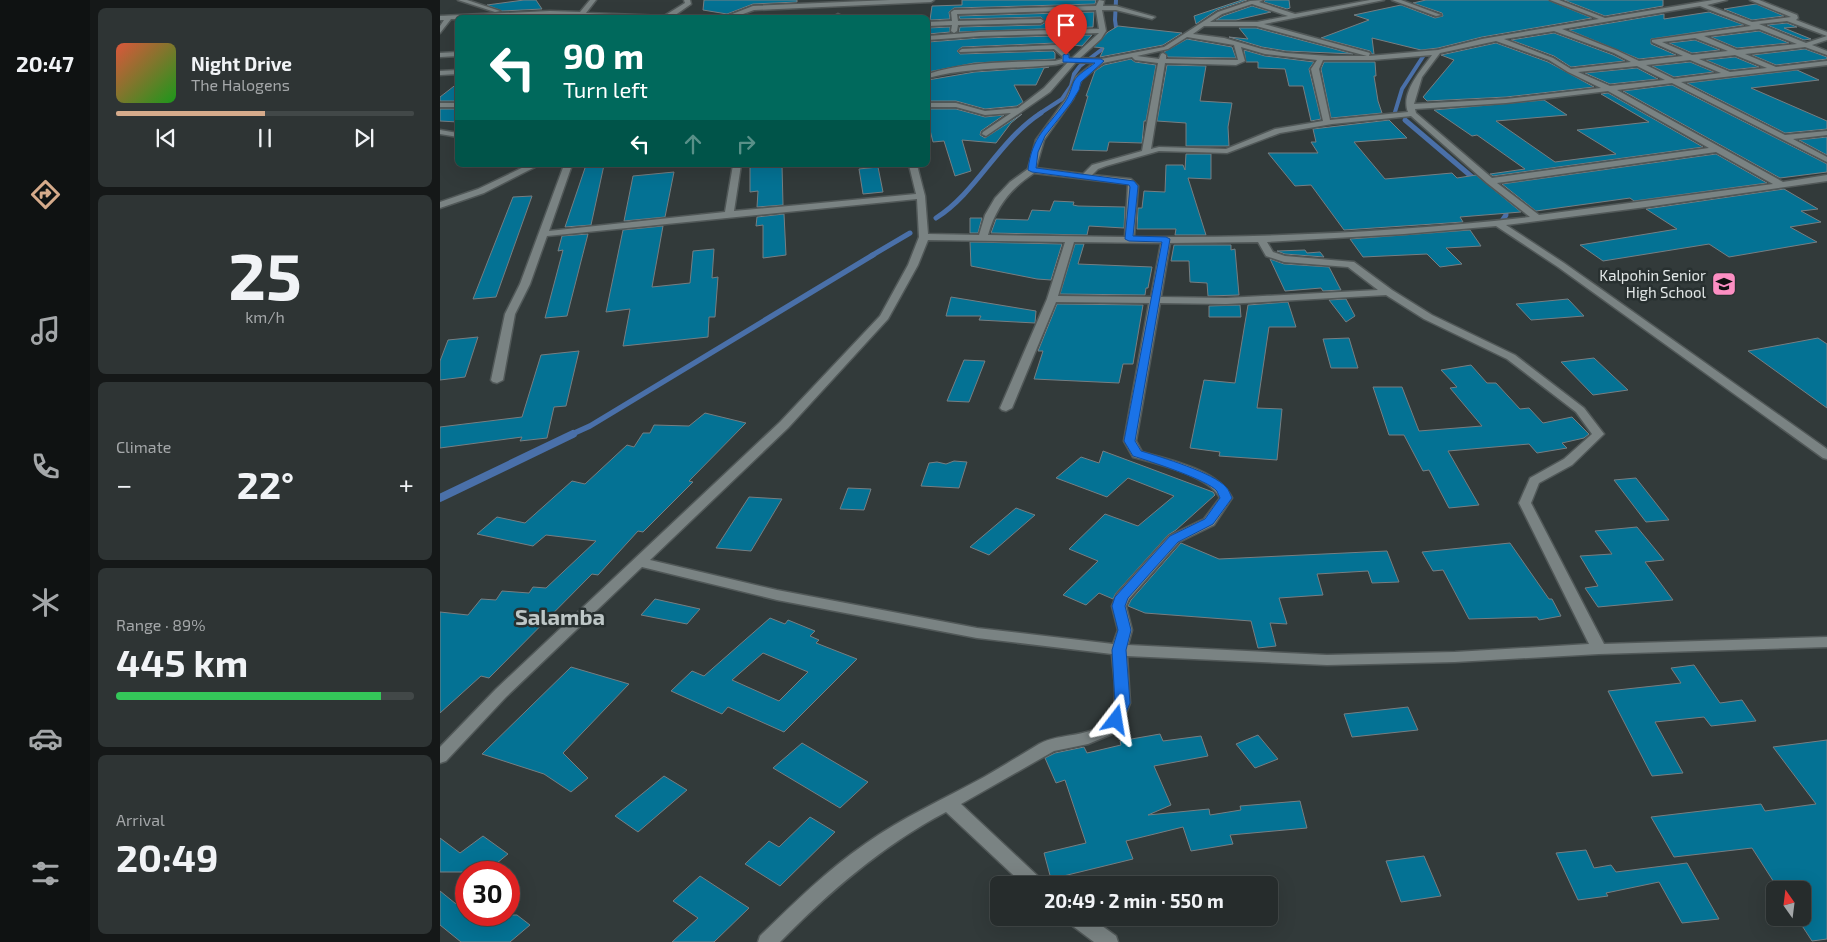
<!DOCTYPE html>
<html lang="en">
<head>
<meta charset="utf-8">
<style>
  :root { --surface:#262c2c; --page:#2e3434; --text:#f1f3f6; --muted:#a4a7a9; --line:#424848; --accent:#d6ab8b }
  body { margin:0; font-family:"Exo 2",sans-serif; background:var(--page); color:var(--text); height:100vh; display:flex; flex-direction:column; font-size:19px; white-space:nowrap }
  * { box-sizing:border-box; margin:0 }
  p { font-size:16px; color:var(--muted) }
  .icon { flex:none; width:28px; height:28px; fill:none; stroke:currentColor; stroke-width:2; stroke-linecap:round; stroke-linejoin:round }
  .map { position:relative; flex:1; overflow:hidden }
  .sheet { display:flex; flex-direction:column; gap:8px; padding:8px; background:#151818; width:350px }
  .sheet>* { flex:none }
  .hud { position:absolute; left:15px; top:15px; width:475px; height:152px; border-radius:8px; box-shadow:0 5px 20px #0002,0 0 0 1px var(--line); background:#00695c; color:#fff; overflow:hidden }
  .needle { width:32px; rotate:346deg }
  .tools { position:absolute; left:1326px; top:881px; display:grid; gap:10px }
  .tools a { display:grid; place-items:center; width:45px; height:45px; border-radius:8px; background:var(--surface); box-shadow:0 5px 20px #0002,0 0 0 1px var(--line); font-size:25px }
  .speed { position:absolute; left:15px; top:861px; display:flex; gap:10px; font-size:25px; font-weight:700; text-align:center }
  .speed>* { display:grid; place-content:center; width:65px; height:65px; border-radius:50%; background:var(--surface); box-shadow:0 5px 20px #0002,0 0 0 1px var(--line); line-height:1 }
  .speed .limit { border:8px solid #d22; background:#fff; color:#111 }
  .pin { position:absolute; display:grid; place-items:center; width:42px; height:42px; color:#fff; margin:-51px -21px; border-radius:50% 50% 50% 0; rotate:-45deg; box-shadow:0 0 5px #0007 }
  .pin .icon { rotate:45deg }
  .me { position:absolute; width:55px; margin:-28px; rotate:14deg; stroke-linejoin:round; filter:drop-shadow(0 0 4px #0008) }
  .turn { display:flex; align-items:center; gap:18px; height:105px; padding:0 25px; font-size:22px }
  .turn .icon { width:65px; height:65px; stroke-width:2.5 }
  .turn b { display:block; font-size:35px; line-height:42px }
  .lanes { display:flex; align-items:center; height:48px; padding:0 25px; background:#0003; justify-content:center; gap:25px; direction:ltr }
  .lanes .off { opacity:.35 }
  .big { font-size:38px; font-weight:700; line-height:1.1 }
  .sheet .card { flex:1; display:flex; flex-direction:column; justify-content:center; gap:8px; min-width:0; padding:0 18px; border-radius:8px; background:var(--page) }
  .sheet .dial { align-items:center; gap:0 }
  .dial b { font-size:65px; line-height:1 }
  .song { display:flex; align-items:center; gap:15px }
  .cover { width:60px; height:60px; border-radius:8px; background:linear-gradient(135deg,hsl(10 70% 55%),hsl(120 70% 35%)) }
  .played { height:5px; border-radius:2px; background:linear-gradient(90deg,var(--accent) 50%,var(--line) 50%) }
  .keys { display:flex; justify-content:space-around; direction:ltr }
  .heat { display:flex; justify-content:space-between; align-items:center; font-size:28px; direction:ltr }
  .charge { height:8px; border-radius:4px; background:linear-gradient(90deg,#34c759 89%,var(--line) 0) }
  .trip { position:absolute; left:550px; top:876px; width:288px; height:50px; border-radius:8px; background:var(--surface); box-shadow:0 5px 20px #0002,0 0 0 1px var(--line); font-weight:700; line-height:50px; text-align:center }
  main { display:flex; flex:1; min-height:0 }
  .tab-bar { display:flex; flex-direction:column; width:90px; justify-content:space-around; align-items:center; background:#0f1212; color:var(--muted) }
  .tab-bar .icon { width:35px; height:35px }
  .tab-bar .current { color:var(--accent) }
  .tab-bar b { font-size:22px; color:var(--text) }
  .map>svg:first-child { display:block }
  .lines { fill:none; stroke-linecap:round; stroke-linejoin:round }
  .stream-far3 { stroke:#4a70a9; stroke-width:4 }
  .stream-far2 { stroke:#4a70a9; stroke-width:5 }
  .stream-far1 { stroke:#4a70a9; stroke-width:5.5 }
  .stream { stroke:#4a70a9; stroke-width:8 }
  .building { fill:#047294; stroke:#767e82; fill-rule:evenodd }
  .minor-casing { stroke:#515858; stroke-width:3 }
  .minor { fill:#7a8383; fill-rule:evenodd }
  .route { fill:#1a73e8; stroke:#114b97 }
  .labels { text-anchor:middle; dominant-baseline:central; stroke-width:5; stroke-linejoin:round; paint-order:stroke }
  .far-poi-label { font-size:15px; fill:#e2e7e7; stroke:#283030; text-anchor:end }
  .district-label { font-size:22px; font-weight:bold; fill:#bec7c7; stroke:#283030 }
</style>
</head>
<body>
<main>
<nav class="tab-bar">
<b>20:47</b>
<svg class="icon current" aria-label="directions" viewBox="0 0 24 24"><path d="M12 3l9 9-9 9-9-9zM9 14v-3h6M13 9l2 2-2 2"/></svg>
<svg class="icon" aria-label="music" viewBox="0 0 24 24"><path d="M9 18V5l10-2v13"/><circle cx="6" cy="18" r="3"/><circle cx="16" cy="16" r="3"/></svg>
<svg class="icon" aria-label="phone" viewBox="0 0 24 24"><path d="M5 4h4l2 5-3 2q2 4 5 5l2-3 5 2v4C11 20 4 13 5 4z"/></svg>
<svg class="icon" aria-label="climate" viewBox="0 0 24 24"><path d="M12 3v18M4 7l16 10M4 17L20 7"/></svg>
<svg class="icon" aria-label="car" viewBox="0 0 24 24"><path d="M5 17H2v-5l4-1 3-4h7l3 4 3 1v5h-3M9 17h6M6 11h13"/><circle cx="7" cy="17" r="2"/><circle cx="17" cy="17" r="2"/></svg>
<svg class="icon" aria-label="filters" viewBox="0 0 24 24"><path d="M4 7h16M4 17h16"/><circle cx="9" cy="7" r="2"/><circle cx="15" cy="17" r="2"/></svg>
</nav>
<section class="sheet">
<div class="card">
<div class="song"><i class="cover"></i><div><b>Night Drive</b><p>The Halogens</p></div></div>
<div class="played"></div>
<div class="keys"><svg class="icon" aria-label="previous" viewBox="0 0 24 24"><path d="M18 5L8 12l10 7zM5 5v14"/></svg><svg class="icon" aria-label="pause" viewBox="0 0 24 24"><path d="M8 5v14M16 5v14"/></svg><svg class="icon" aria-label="next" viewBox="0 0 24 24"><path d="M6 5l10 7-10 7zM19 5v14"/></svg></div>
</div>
<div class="card dial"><b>25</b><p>km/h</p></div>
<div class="card"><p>Climate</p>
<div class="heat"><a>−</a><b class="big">22°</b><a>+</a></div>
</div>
<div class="card"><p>Range · 89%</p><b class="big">445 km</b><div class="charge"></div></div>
<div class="card"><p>Arrival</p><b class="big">20:49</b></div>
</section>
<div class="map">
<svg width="1387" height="942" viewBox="0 0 1387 942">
  <rect width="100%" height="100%" fill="#323a3a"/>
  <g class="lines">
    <!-- stream-far3 -->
    <g class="stream-far3">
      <path d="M676,0L675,20L677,34"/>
      <path d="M955,112L962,89L984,55"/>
      <path d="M599,114L622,99L631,86L634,74L640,66L669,44"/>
    </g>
    <!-- stream-far2 -->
    <g class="stream-far2">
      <path d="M965,120L1038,182"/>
      <path d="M496,218C537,192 558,141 601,113"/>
      <path d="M1062,221L1066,215L1065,205"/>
      <path d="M431,256L470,233"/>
    </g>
    <!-- stream-far1 -->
    <path class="stream-far1" d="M130,435L150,426L433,255"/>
    <!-- stream -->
    <path class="stream" d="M0,498L133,434"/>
  </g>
  <!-- building -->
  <g class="building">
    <path d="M84,0H96L102,9L62,11L47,5Z"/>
    <path d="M264,0H357V2L313,4L287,14L263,10Z"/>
    <path d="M522,0H656L655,4L514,8L509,12L510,19L490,20L492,6L522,5Z"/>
    <path d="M802,0H807L777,10L756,24L754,16Z"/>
    <path d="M825,0H849L850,8L847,9L824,2Z"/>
    <path d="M986,0H1108L1152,18L1042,37L998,48L981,50L932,38L934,54H932L930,51L881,38L929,20L914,15L961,5L995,18L1003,16L1002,13L973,3Z"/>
    <path d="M1124,0H1223V6L1165,16Z"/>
    <path d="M1316,4L1344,16L1312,20L1284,9Z"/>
    <path d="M812,6L831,12L796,20H776L783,16Z"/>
    <path d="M654,12L653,27L519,32L520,27L601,25L606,22L601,17L520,19L519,16Z"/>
    <path d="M1269,12L1304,25L1211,39V44L1236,55L1199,59L1129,30L1224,14V19Z"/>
    <path d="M1347,23L1357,27L1344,28L1371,39L1364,40L1327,25Z"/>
    <path d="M678,26L742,33L723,45L660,57L664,48L654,47L668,32Z"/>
    <path d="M510,27V32L488,34V28Z"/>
    <path d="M799,28H816L913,54L846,51L822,47L789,37L808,39Z"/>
    <path d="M1319,31L1349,43L1297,48L1271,37Z"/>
    <path d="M1114,33L1173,55L1185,61L1131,67L1114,56L1071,40Z"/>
    <path d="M652,35L642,46L616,43L522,47L517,51L520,54L613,51L615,53V59L534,63L488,72V42L540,38Z"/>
    <path d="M747,39L792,47L796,58L728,57L724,52Z"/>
    <path d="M1255,40L1280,50L1252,53L1229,43Z"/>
    <path d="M1056,43L1108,62L1154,87L1066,97L987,101L983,97L1014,60L1001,55Z"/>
    <path d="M1365,49L1387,57V59L1336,65L1312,55Z"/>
    <path d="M804,50L825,56L874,62L869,69L881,119L871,121L863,86H849L845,69L818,68V62H806Z"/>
    <path d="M1295,57L1319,67L1290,70L1266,60Z"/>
    <path d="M691,59L695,62L716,65L706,121H704L702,143L669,142L667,151L632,150L648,96H646L655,71L664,65Z"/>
    <path d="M884,62H935L936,76H934L938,101L942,113L891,118L881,69Z"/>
    <path d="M1250,62L1274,72L1234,77L1212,66Z"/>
    <path d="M727,65L766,66L760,101L792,103L788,127L789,146H746V123L717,121Z"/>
    <path d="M609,67L604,68L596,85H574L583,102L577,106L545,109L516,101H488V80L535,72Z"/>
    <path d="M1197,68L1218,79L1170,84L1145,73Z"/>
    <path d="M1357,70L1379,80L1311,88L1387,121V129L1345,133L1247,83Z"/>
    <path d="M18,83V101H0V97Z"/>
    <path d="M1232,85L1387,164V172L1340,178L1183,91Z"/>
    <path d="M1168,93L1263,147L1053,176L1050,174L1085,169L1037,135L1032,136L994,110L1104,100L1127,115L1056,121L1115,162L1176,154L1137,130L1209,122L1161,94Z"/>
    <path d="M0,109H18V122L0,121Z"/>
    <path d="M488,109H516L545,117L564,115L541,131L540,135L545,138L582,114L571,123L556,143L522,140L531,171L515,176L504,141L493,142L488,122Z"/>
    <path d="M949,120L967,138L914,142L945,179L1012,173L1017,178L1036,175L1081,212L1020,217L1023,222L904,230L871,185L855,186L828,153H878L871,142H876L873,129Z"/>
    <path d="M1387,137V155L1359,140Z"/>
    <path d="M746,154H771V179L748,178L766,235H735L736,229H697L698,208H702L704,191L725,192L726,165H743L745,170Z"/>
    <path d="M1276,154L1327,183L1194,201L1190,198L1096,211L1062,184Z"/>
    <path d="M146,165H164L151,225L125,227Z"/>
    <path d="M310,165H342L343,205L317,207L318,191L310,192Z"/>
    <path d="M438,167L443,192L423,194L419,169Z"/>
    <path d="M234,172L225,217L184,221L193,176Z"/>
    <path d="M1344,189L1378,209L1361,211L1381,222L1350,227L1377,242L1289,257L1269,244L1163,261L1140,245L1237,229L1206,209Z"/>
    <path d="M92,196L56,297L33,299L73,197Z"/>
    <path d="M614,201L634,202L633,205L638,206L685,207L684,228L649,226L647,235L551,233L556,219L588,220L592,210L610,211Z"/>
    <path d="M344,214L346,255L323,258V225L316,226L317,217Z"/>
    <path d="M530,218H542L538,233H530Z"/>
    <path d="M223,226L212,287L250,283L253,251L274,249L272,278L278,277L275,317H269L268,337L183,346L190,309L166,312L183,230Z"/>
    <path d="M1030,230L1041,246L1006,248L1022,264L1000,267L987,254L923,257L910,239Z"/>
    <path d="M148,234L127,316L105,318L123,250L118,251L122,236Z"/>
    <path d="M530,242L622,244L611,280L597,279L531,266Z"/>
    <path d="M635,244H644L638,264L712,267L708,288H706L705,295L620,294Z"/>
    <path d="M734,245H791V250L795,249L799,295L768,296L767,283L750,282L749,261H731Z"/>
    <path d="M865,250L867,253L880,252L884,257L845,254L837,251Z"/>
    <path d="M830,259L844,264L889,267L901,290L883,291L881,288L845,291Z"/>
    <path d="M511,297L596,311L595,323L539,320L541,316H506Z"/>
    <path d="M906,299L915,316L906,322L889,300Z"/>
    <path d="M1128,299L1144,316L1091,320L1076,304Z"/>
    <path d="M848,302L856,327H829L817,408L842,409L837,460L779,456L780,452L750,448L764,380L795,383L808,305Z"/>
    <path d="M617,304L703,305L693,364H683L679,383L594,379L603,351H598Z"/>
    <path d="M800,305L801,317H769V306Z"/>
    <path d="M38,337L25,377L0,380V361L8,340Z"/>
    <path d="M909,338L918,368H891L883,339Z"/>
    <path d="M1378,338L1387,344V408L1308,351Z"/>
    <path d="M139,351L126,406L114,407L107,438L80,441L82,437L0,448V427L82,417L101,355Z"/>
    <path d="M1154,358L1188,390L1153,395L1121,362Z"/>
    <path d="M524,360L545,361L529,402L507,401Z"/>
    <path d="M1031,365L1047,383H1056L1080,409L1089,408L1103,423L1132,417L1149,434L1144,438L1122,443L1127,448L1097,453L1089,444L1008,451L1039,505L1009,508L989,470L983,471L964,435H949L933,387H962L979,431L1042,426L1010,388L1017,387L1001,370Z"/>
    <path d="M265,413L306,423L249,481L253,482L203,532L198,531L158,575L152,574L49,678L41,676L0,713V612L28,615L41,599L56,600L62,591L89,593L93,587L106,588L156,541L106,535L93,546L37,534L57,517L85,523L132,481L145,484L187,445L194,447L203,433H210L214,425L249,426Z"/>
    <path d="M663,451L773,492L775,495L736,530L728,535L676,593L673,599L659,593L646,605L623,595L658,561L629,549L665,514L698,526L734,496L688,478L667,497L616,478L641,457L659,463Z"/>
    <path d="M514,461L527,462L519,488L481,486L489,463L497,462L506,464Z"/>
    <path d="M1196,478L1229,520L1206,522L1174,480Z"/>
    <path d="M408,488L431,489L424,510L400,509Z"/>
    <path d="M309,497L342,499L311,551L276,548Z"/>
    <path d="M576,508L595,515L549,555L530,547Z"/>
    <path d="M1197,527L1224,560L1205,562L1233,600L1158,607L1145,588L1158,586L1140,556L1172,554L1155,531Z"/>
    <path d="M741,543L779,559L947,551L959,582L932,583L928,571L877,574L883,595L839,598L847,624L830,623L836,646L818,648L811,621L705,613L688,606L691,600Z"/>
    <path d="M1070,543L1109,599H1112L1121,616L1099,620L1097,617L1029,619L1003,570L993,571L982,552Z"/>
    <path d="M215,599L260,609L247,624L201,615Z"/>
    <path d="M330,618L345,624L348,620L375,631L370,636L379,640L376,643L417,659L344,732L288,707L282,714L231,691L252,671L264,676ZM323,653L368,672L339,701L292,680Z"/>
    <path d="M1254,665L1280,703L1302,700L1316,721L1271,726L1264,717L1215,722L1243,773L1212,776L1168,691L1241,683L1231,668Z"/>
    <path d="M131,667L189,684L123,753L148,778L131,792L104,774L42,754Z"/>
    <path d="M968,707L978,730L912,737L904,714Z"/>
    <path d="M720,734L723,741L761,736L768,756L714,766L731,805L708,815L769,809L770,815L801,810L800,806L860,801L867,828L790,835L793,844L751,851L743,827L686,841L693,859L611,879L604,853L646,843L625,780L616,783L605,758L615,753L644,747L647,753L681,745L680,741Z"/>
    <path d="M818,735L838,759L815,768L796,744Z"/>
    <path d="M1387,740V939L1372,941L1357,918H1362V890H1339L1312,848L1234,857L1211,817L1321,804L1325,811L1376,804L1333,747Z"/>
    <path d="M362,743L428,782L400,808L333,768Z"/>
    <path d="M224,776L247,790L198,832L175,816Z"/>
    <path d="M370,817L395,832L340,886L305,864L329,841L339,847Z"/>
    <path d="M43,836L68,854L46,872H0V838L20,853Z"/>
    <path d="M1146,850L1154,868L1171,865L1176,872L1247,863L1279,919L1242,923L1219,882L1166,893L1168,896L1138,900L1116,853Z"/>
    <path d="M984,856L1001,896L961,902L946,861Z"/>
    <path d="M260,876L309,908L274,942H232L258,918L233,901Z"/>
    <path d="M0,891L26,912V915H77L90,925L70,942H21L0,925Z"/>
  </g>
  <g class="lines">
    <defs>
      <g id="minor">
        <path d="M18,0H27L60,11L55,12Z"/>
        <path d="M150,0H156L146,13L224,16L245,3L244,0H250L251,4L231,18L110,15L18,18V19H11L0,33V26L4,20H0V16L110,11L140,12Z"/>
        <path d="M450,0H494L491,2L314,10L292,18H282L313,6Z"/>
        <path d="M659,0L664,1L663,6H676L715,17L712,19L676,10H662L666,31L661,39L640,58L661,59L724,47L778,12L810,1L823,0L819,2L855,14L930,0H944L824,24L930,53L929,56L998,50L1042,39L1159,19L1110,0H1119L1165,18L1273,0H1287L1267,5L1312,22L1351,17L1310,0H1319L1357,15L1358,18L1356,20L1387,32V36L1347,21L1319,24L1366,43L1387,36V40L1372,45L1387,51V55L1365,47L1305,54L1336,67L1387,61V65L1241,82L1345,135L1387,131V135L1353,139L1387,157V162L1232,83L1177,90L1343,182L1387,175V181L1206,207L1066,225L1124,263L1387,449V459L1383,458L1118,267L1056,226L964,234L827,242L833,252L845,256L914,262L952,290L992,315L1075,355L1144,408L1164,434L1132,465L1099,483L1091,503L1164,644L1387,637V647L1159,654L1015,662L887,665L687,656L690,703L682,724L672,734L648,744L614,751L521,804L602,880L605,885H584L506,812C443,845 389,892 340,942H318L320,936C353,904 387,870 425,844C463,817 504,799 544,777C563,766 581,755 599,744C620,732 653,739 669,718C680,702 673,673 672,654L537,638L337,600L202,567L66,697L6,761L0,763V747L56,689L340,422L440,316L468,265L479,237L477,199L107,236L90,284L75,314L63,380L57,383L53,382L51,380L65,314L80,284L124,165H132L109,231L285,212L293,165H301L294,211L476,194L469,165H477L485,196L488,234L539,235L545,215L555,198L570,182L588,169L596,140L626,99L636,77L654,63L636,62L610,92L546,136L542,134L543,132L571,113L545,115L516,107H488V103H516L545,111L578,108L604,88L628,62C623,62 618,65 613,65C571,69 529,67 488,78V74C528,61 573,62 615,61L622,59V56L614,49L520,52L519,51L522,49L616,45L628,54L629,58H632L659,33L540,36L488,40V36L540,32L659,29L656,10L517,14L518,21L601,19L604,21L601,23L518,25L517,31L514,33L511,31L512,25L488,26V22L512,21L511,12L514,10L656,6ZM812,4L848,16L817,22H770L782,14ZM1260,6L1311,26L1212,40V42L1243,56L1199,61L1178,51L1122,29ZM764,26H816L927,56H889L846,53L822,49L784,38L753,34ZM1319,29L1357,44L1297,50L1264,36ZM1114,31L1174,53L1191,62L1131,69L1113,58L1064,39ZM747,37L794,45L798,60L726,59V55L723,53L721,54L719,59L697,56L728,49ZM1255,38L1288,51L1252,55L1222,42ZM1056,41L1109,60L1128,72L1161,88L1066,99L974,104L982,77L1000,53ZM801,47L825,54L877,60L871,69L883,121L835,129L786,149L719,147L711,149L725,63L796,65L805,61ZM992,55C982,69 960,93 968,112L890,120L879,69L883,60H933ZM1295,55L1327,68L1290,72L1259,59ZM692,57L695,60L718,63L702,151L652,165L643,174L596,168L604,140L633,99L642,79L663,63ZM1250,60L1281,73L1234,79L1206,65ZM1197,66L1225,80L1170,86L1138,72ZM1168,91L1269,148L1052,178L976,113L975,109L1066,103ZM971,116L1047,183L1090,217C958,232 825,238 694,237L698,186L691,179L652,175L658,169L666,166L719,151L787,153L840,133L892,124ZM1276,152L1333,184L1099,215L1057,183ZM594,173L688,184L685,237L548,235C556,207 570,189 594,173ZM488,240L625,242L607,299L560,408L562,410L566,411L572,408L616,302L709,303L684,441L693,457C715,463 770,476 780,498L764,519L729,536L677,594L672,606L678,630L673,644L537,628L337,590L210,560L348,428L448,319L478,265ZM634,242L721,243L711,297L618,296ZM818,242L826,256L844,262L908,267L938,290L786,298L721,297L730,243ZM946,295L984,319L1067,359L1136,412L1152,434L1124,459L1090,478L1079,503L1149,644L1015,652L887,655L688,645L692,630L686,606L689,599L739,542L774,525L792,498C779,470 730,460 702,452L696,441L720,303L786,304Z"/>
        <path d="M952,0H961L1001,15L996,16Z"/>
        <path d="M398,14L400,15V17L391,18Z"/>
        <path d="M18,52V56L0,57V53Z"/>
        <path d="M18,70V74L0,75V71Z"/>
        <rect x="0" y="103" width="18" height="4"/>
        <path d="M0,130L18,133V137L0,134Z"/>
        <path d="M88,165H99L44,193L0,208V202L38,189Z"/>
        <path d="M628,918H651L676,936L678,942H654L630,924Z"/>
      </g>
    </defs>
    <!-- minor casing -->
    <use href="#minor" class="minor-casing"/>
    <!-- minor -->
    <use href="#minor" class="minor"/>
  </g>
  <!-- route -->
  <path class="route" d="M626,54L629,55V58L661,59L664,61L641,82L639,90L631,103L605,136L598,152L596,168L694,181L698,186L693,236L726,237L730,239L695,441L701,451C721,457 774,473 786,487C789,490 790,494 792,498L773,524L738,542L688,598L685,606L691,630L686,650L690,703L681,724L676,726L671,724L669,720L675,703L672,650L678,630L672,606L675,597L730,536L765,519L780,498C780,497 777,492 777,491C768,480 709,461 693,456L684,441L722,242L689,241L685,239L690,187L689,185L592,172L588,170C592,135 607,129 625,102C630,95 631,88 634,81C638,74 649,68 655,63L623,62V55Z"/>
  <!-- icons -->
  <defs>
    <symbol id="school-square" viewBox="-11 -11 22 22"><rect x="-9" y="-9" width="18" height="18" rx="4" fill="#fc8fc3" stroke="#283030"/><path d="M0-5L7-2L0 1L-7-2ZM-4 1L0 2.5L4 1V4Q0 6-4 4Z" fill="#111"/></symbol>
  </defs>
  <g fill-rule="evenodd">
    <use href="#school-square" x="1270" y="270" width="28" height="28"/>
  </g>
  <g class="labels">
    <!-- far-poi labels -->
    <g class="far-poi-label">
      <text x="1266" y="275">Kalpohin Senior<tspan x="1266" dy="17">High School</tspan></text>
    </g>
    <!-- district labels -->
    <g class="district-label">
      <text x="120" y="616">Salamba</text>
    </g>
  </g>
</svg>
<div class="tools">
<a><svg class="needle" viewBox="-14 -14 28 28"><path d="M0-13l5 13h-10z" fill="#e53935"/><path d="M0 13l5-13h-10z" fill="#a4a7a9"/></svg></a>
</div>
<div class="speed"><div class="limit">30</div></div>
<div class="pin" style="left:626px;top:55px;background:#d93025"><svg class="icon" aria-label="arrive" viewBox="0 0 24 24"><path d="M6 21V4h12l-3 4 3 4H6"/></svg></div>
<svg class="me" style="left:676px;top:720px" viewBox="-20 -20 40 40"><path d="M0-17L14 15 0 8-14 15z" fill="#1a73e8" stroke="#fff" stroke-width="4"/></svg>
<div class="trip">20:49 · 2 min · 550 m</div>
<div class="hud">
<div class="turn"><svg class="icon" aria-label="left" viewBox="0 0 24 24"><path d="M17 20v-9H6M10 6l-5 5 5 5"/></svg><div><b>90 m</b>Turn left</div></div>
<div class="lanes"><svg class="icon" aria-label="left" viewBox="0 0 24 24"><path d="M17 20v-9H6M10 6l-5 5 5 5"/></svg><svg class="icon off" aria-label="ahead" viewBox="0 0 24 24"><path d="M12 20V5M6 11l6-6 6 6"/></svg><svg class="icon off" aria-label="right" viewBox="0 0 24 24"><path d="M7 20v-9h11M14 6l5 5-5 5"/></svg></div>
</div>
</div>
</main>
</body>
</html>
